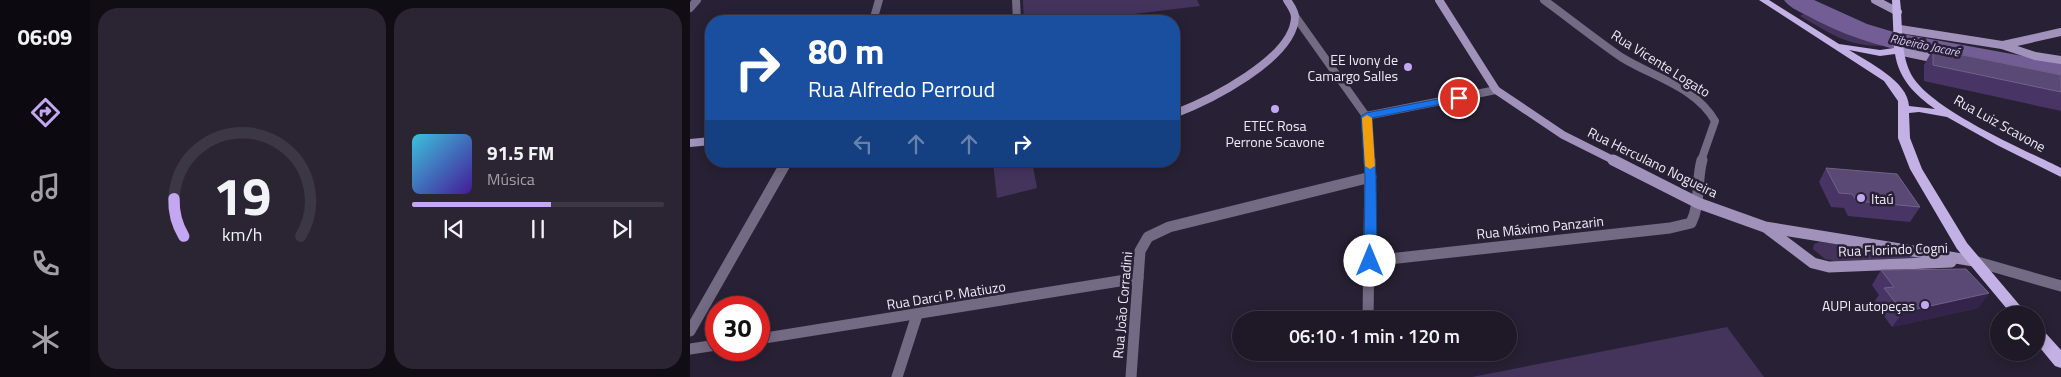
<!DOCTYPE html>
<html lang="pt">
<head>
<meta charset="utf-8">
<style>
  :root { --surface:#1e1827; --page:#2b2533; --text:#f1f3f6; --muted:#a1a0a7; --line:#3c3744; --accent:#c3a7f2 }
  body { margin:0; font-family:"Titillium Web",sans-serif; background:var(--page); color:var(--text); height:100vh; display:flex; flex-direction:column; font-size:19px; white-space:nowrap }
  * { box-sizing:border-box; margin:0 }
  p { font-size:16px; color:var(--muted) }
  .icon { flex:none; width:28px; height:28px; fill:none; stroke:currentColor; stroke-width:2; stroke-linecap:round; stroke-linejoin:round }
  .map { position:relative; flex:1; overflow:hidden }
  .side { display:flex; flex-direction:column; gap:8px; padding:8px; background:#100d15; width:600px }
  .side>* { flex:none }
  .banner { position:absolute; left:15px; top:15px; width:475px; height:152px; border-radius:20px; box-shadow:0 2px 12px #0003,0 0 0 1px var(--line); background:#1a4fa0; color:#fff; overflow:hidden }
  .controls { position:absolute; left:1300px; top:306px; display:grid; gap:10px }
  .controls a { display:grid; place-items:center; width:55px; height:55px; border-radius:50%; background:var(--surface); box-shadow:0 2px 12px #0003,0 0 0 1px var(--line); font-size:25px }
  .speed { position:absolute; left:15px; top:296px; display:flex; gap:10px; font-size:25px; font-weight:700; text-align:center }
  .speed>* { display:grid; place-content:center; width:65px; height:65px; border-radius:50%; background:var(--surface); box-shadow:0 2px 12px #0003,0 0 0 1px var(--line); line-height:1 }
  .speed .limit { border:8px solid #d22; background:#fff; color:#111 }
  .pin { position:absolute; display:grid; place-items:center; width:42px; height:42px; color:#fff; margin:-21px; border:2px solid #fff; border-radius:50%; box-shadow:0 1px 5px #0007 }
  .me { position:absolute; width:55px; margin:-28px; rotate:0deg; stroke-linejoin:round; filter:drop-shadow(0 0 4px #0008) }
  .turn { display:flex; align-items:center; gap:18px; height:105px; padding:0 20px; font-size:22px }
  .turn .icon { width:65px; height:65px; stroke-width:2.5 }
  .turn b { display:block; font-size:35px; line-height:42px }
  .lanes { display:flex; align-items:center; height:48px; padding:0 20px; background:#0003; justify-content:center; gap:25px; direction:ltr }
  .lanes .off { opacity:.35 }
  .side .card { flex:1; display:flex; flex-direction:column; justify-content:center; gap:8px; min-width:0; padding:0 18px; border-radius:20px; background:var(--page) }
  .side .dial { align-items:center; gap:0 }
  .dial svg { height:130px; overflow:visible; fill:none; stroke:var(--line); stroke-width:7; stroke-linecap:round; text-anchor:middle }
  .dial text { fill:var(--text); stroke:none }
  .song { display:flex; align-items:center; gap:15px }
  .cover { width:60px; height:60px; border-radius:8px; background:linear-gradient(135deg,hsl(190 70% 55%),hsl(260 70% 35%)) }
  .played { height:5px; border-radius:2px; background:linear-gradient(90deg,var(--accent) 55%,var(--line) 55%) }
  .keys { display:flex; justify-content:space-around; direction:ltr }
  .side .tiles { flex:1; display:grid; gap:8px; grid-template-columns:repeat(2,1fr) }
  .trip { position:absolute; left:542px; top:311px; width:285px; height:50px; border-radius:25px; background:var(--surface); box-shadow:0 2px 12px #0003,0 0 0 1px var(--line); font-weight:600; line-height:50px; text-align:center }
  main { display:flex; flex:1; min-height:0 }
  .dock { display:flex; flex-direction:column; width:90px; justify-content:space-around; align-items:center; background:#0c0a10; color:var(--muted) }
  .dock .icon { width:35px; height:35px }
  .dock .on { color:var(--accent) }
  .dock b { font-size:22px; color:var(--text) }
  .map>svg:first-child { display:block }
  .green { fill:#44345c }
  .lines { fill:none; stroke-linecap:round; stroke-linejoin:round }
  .river { fill:#725d95; fill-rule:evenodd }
  .street-far1 { stroke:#736a83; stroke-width:8 }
  .street { stroke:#736a83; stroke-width:11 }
  .secondary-far1 { stroke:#a092ba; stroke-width:8 }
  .secondary { stroke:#a092ba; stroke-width:11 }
  .primary { fill:#c3b0e4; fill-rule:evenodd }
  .wall { fill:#483565 }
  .shaded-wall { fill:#34244b }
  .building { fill:#5a4875; stroke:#716289 }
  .route { fill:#1a73e8; stroke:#114b97 }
  .slow { fill:#f59e0b }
  .poi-dot { fill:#c3a7f2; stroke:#282034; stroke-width:2 }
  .labels { text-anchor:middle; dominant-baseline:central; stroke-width:5; stroke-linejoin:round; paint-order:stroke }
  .far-water-label { font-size:12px; font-style:italic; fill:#d9c7f9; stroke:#282034 }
  .poi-label { font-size:14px; fill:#eeeaf7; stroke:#282034; text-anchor:end }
  .street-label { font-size:14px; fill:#eeeaf7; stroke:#282034 }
</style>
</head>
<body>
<main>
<nav class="dock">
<b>06:09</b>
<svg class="icon on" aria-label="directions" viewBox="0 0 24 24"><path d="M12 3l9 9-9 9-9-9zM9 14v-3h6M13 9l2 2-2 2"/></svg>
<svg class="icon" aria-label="music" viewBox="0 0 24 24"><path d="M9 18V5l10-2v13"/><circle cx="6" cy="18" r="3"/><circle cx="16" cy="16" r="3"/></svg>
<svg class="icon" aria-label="phone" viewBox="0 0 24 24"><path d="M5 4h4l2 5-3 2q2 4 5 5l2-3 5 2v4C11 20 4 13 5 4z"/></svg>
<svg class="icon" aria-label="climate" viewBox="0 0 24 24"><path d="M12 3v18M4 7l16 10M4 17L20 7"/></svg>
</nav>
<section class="side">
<div class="tiles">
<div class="card dial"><svg viewBox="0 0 100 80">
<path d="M14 69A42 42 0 1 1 86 69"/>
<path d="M14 69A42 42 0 0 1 8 46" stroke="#c3a7f2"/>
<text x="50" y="56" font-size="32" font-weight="700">19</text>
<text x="50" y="72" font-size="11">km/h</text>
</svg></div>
<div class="card">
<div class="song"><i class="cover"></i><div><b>91.5 FM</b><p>Música</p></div></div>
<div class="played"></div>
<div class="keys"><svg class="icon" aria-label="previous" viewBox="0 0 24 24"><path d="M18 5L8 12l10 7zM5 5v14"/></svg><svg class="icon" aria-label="pause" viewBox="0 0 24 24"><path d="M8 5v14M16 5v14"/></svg><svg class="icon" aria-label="next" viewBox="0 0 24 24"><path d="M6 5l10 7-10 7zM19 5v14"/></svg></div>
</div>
</div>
</section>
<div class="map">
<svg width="1371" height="377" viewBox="0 0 1371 377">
  <rect width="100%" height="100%" fill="#282034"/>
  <!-- green -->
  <g class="green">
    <path d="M333,0H507L510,6L386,21H334Z"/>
    <path d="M1115,13L1161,31L1190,38L1192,46C1156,46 1140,33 1110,16Z"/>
    <path d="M342,161L347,188L307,198L303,162Z"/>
    <path d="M1130,242L1228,253L1231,258L1144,261L1135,259L1123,249L1124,244Z"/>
    <path d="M1037,327L1074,377H782Z"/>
  </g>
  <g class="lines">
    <!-- river -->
    <path class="river" d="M1094,0H1124L1177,24L1207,33L1371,63V79C1287,63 1192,58 1116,15C1108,11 1099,7 1094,0Z"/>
    <!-- street-far1 -->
    <g class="street-far1">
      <path d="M326,0L327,21"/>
      <path d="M854,0C880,19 905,39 931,57C963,77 1006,87 1025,121L1011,161"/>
      <path d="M0,8L7,0"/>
      <path d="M605,16L676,116L680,161"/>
      <path d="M183,21L189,0"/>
      <path d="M676,116L806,90"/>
    </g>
    <!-- street -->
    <g class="street">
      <path d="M681,261L980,228L1001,223C1011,203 1006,181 1012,160"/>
      <path d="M1284,261L1371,286"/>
      <path d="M678,320L680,160"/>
      <path d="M0,331L97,161"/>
      <path d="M69,339L448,278"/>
      <path d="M0,349L26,345"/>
      <path d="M207,377L227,315"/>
      <path d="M441,377L450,251L458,237L479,227L681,177"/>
    </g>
    <!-- secondary-far1 -->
    <g class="secondary-far1">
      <path d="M749,0L806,90L873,135L925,161"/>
      <path d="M1185,0L1208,12"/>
      <path d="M1210,29L1312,45L1345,56L1371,60"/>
      <path d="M1313,45L1371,32"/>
      <path d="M1208,51L1251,60"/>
      <path d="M484,114C518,101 604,59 605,17C605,11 600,5 597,0"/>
      <path d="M0,143L21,141"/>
    </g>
    <!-- secondary -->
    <g class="secondary">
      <path d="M923,160L1008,203L1075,227L1284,261"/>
      <path d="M1078,229L1123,263L1139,267L1261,262"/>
    </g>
    <!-- primary -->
    <g class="primary">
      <path d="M1069,0H1079L1149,44L1190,50L1204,48L1202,0H1210C1213,24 1210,50 1220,72C1236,108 1335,150 1371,168V177L1307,145L1257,117L1229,112L1219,113L1220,138L1232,169L1277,243L1338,315H1322L1267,249L1220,169L1208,138V101L1194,81ZM1159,50L1190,56L1205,54C1209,79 1225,95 1245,109L1219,106C1218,81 1178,62 1159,50Z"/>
      <path d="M1346,326L1351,328L1371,350V368L1365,366L1346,343Z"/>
    </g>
  </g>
  <!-- wall -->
  <g class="wall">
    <path d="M1243,49L1371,75V111L1234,81V65Z"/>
    <path d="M1136,168L1230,207L1220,222L1158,216L1154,208L1141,207L1129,182Z"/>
    <path d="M1191,270L1299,293L1288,308L1202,327L1184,302L1189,295L1182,285Z"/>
  </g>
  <!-- shaded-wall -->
  <path class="shaded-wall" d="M1299,293L1288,308L1202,327L1213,312Z"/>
  <!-- building -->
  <g class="building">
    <path d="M1243,49L1371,75V92L1243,65Z"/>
    <path d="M1136,168L1207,174L1230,207L1167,201L1162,194L1149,193Z"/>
    <path d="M1276,269L1299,293L1213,312L1194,288L1204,287L1191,270Z"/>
  </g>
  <!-- route -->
  <path class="route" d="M769,95H772V100L682,118L686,177L687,261L685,265H676L674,261L675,177L671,116L676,113Z"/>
  <!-- slow -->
  <path class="slow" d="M677,115L682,118L685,166L680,169L675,166L672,118Z"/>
  <!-- markers -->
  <g class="poi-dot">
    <circle cx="718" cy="67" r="5"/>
    <circle cx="585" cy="109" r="5"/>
    <circle cx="1171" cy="198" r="5"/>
    <circle cx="1235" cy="305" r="5"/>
  </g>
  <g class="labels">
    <!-- far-water labels -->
    <g class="far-water-label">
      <text transform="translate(1235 45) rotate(12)">Ribeirão Jacaré</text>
    </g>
    <!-- poi labels -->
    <g class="poi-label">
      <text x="708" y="59">EE Ivony de<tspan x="708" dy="16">Camargo Salles</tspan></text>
      <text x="585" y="125" text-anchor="middle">ETEC Rosa<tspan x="585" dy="16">Perrone Scavone</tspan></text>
      <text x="1181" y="198" text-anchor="start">Itaú</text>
      <text x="1225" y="305">AUPI autopeças</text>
    </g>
    <!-- street labels -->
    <g class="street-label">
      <text transform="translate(971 63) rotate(32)">Rua Vicente Logato</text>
      <text transform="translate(1310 123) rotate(29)">Rua Luiz Scavone</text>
      <text transform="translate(963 162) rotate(26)">Rua Herculano Nogueira</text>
      <text transform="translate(850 227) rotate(-6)">Rua Máximo Panzarin</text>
      <text transform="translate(1203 249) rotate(-2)">Rua Florindo Cogni</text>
      <text transform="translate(256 295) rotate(-9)">Rua Darci P. Matiuzo</text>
      <text transform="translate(432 305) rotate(-85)">Rua João Corradini</text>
    </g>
  </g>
</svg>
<div class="controls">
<a><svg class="icon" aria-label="search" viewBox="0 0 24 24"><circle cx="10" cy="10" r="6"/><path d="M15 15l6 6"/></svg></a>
</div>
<div class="speed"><div class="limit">30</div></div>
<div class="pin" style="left:769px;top:98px;background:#d93025"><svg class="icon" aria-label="arrive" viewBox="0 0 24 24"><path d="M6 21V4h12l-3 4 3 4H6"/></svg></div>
<svg class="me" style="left:680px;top:261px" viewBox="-20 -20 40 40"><circle r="19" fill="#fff"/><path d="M0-13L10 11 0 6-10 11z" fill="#1a73e8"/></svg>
<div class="trip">06:10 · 1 min · 120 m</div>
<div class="banner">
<div class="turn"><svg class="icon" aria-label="right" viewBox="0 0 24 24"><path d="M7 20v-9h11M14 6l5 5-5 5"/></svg><div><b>80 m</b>Rua Alfredo Perroud</div></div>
<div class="lanes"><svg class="icon off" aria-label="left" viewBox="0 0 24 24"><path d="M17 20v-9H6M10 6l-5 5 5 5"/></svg><svg class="icon off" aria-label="ahead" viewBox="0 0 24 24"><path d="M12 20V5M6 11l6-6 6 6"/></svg><svg class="icon off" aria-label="ahead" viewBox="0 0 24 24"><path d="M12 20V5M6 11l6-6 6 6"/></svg><svg class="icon" aria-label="right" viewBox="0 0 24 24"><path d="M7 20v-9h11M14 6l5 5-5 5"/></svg></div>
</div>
</div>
</main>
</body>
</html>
